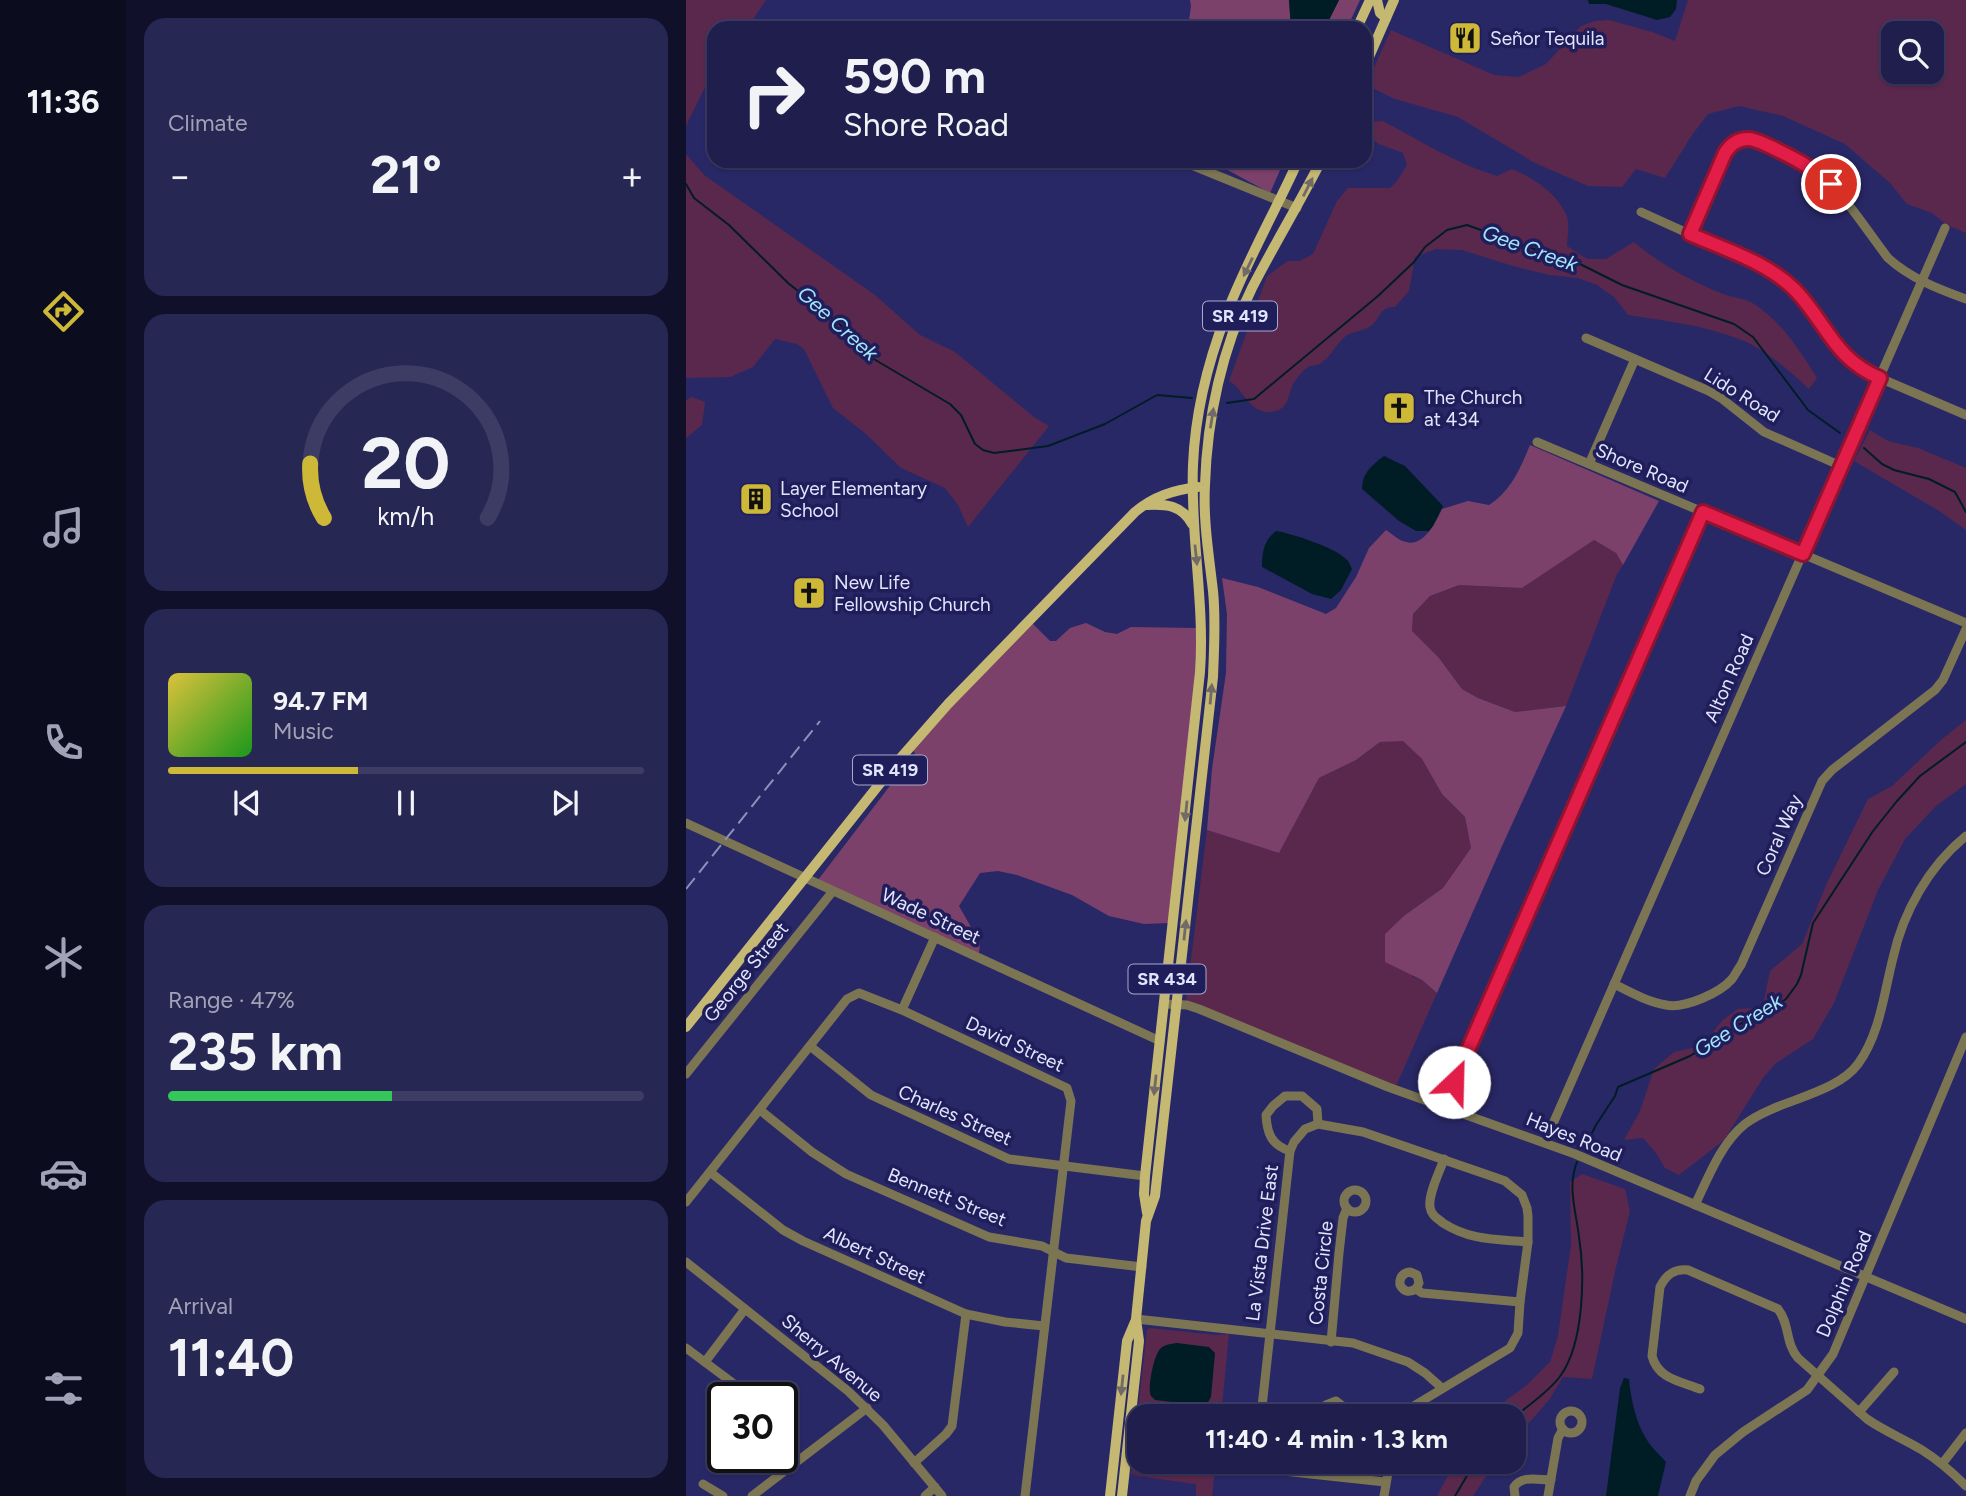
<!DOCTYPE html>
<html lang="en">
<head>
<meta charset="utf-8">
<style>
  :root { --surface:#1f1e4d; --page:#272754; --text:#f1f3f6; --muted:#a1a2b6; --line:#3c3c65; --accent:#ceb837 }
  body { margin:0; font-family:Figtree,sans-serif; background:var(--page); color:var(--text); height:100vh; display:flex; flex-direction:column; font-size:26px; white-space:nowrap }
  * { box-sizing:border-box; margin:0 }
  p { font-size:23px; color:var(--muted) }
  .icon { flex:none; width:38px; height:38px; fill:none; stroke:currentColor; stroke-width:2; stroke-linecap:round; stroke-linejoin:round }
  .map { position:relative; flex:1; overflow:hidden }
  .sheet { display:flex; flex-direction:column; gap:18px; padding:18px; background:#11102a; width:560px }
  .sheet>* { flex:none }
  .guide { position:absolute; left:21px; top:21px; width:665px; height:147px; border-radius:21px; box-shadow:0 2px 5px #0004,0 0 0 2px var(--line); background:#1f1e4d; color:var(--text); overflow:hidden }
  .controls { position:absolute; left:1195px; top:21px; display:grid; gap:14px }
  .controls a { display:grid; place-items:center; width:63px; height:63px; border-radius:14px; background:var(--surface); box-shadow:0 2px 5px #0004,0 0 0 2px var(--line); font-size:35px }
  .speed { position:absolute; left:21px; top:1382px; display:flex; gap:14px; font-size:35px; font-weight:700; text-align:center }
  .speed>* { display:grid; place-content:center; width:91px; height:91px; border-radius:50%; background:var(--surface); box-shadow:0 2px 5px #0004,0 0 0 2px var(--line); line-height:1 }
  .speed .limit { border:4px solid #111; border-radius:10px; background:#fff; color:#111 }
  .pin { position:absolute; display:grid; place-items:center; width:60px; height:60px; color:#fff; margin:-30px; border:4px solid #fff; border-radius:50%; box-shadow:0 2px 7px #0007 }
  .me { position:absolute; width:77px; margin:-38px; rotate:24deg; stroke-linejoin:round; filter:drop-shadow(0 0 5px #0008) }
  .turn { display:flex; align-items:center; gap:24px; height:147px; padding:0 21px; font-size:32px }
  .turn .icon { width:91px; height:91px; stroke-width:2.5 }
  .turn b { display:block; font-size:49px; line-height:60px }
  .big { font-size:52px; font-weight:700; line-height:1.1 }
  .sheet .card { flex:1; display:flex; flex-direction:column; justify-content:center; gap:10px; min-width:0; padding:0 24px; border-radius:21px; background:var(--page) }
  .sheet .dial { align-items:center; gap:0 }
  .dial svg { height:182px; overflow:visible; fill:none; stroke:var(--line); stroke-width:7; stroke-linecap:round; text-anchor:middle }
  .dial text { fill:var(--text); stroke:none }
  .song { display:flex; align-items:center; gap:21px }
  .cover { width:84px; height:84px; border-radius:10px; background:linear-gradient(135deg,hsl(50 70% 55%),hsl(120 70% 35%)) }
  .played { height:7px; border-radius:4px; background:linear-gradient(90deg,var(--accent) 40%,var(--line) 40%) }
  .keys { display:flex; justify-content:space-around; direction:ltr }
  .heat { display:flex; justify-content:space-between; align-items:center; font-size:38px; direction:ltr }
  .charge { height:10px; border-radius:5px; background:linear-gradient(90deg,#34c759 47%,var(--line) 0) }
  .trip { position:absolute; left:441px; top:1404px; width:399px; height:70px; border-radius:21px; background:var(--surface); box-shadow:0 2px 5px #0004,0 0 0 2px var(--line); font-weight:700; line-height:70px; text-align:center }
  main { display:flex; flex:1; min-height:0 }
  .tab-bar { display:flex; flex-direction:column; width:126px; justify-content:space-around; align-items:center; background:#0c0c1f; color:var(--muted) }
  .tab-bar .icon { width:49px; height:49px }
  .tab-bar .on { color:var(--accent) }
  .tab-bar b { font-size:32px; color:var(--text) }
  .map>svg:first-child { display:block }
  .green { fill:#5a284c; fill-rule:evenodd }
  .forest { fill:#7c416a }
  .water { fill:#001d25 }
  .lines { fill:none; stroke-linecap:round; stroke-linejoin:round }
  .stream { stroke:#001d25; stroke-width:2 }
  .minor { stroke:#7b7554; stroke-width:9 }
  .major { stroke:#c4b872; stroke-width:10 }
  .rail { stroke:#8e90b9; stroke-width:2; stroke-dasharray:14 7; stroke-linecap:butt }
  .oneway { fill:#726a66 }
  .route-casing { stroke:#92132f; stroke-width:18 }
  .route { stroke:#e11d48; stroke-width:12 }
  .labels { text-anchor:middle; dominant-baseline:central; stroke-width:7; stroke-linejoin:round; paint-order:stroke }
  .shield { fill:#201d5b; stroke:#a7a9cc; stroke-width:2 }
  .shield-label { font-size:18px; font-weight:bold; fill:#e1e5fc }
  .poi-label { font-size:19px; fill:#e1e5fc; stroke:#201d5b; text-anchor:start }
  .street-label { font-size:19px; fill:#e1e5fc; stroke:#201d5b }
  .water-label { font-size:21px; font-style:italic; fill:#a0e6fd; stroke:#201d5b }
</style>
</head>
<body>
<main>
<nav class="tab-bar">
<b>11:36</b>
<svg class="icon on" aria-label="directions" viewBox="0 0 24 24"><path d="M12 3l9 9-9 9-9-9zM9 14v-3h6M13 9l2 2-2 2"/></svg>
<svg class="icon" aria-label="music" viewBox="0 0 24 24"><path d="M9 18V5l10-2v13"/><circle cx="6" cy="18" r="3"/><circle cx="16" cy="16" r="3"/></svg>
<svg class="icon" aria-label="phone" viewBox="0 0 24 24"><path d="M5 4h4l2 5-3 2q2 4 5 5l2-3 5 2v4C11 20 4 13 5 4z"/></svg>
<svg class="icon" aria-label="climate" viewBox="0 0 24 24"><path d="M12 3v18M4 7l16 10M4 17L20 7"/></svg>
<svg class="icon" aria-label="car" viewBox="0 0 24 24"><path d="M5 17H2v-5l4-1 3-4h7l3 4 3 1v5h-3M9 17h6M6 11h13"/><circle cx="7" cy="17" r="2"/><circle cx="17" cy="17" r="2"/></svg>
<svg class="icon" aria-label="filters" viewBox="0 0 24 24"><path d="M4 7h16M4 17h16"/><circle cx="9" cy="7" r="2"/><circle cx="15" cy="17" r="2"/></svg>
</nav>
<section class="sheet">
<div class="card"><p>Climate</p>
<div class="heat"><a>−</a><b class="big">21°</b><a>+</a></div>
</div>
<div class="card dial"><svg viewBox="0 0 100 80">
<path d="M14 69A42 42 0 1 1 86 69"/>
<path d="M14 69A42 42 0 0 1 8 45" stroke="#ceb837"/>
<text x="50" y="56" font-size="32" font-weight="700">20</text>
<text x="50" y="72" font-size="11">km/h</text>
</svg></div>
<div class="card">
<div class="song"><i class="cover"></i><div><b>94.7 FM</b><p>Music</p></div></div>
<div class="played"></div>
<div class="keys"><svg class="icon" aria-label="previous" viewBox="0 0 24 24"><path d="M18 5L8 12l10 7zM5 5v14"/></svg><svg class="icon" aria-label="pause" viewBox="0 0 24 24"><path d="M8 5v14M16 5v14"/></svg><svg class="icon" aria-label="next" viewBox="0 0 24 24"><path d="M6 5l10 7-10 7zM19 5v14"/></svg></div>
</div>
<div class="card"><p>Range · 47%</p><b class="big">235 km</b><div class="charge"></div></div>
<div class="card"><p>Arrival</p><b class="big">11:40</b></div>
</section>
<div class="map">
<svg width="1280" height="1496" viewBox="0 0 1280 1496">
  <rect width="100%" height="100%" fill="#292867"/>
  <!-- green -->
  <g class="green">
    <path d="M0,0H80L61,28H28V76L17,91L0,126Z"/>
    <path d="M1002,0H1280V233L1261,225L1246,213L1221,204L1204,183L1159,144L1097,116L1053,106L1022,114L1006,135L979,178L950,169L936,187L902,186L849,163L772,117L709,99L680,85L705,30L808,75L833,77L860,64L895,26L909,21L923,20L966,32L989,41ZM1208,33H1246V72H1208Z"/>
    <path d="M697,121C734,141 771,164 811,176L826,169C848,178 873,195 881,217C884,225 881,237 881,246L901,259H920L948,242C975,265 1005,281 1037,294C1047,298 1059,298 1068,304C1097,323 1113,350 1131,378L1123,389C1104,371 1078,348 1053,339C1018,325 979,321 942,315L928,297L911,285L892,278L864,275L827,266L776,250L750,249L729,257L723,291L709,307C694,306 695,317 686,325C679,331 668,331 661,335C651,342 646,356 635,363C632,365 628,365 624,366C618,369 613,375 609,381C601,390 606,411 584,412C563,413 557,388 543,381L581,276L602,261H614L627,254L651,201L662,188H704L711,181L721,165L717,153L693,144L682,136L681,122Z"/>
    <path d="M0,154L18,175L189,295L234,335L269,352L348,417L363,426L282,527L272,505L259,488L215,468L180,434L147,408L118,349L111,344L89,339L67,367L44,377L0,378Z"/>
    <path d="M6,397L19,402L16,425L0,438V400Z"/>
    <path d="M1184,430L1202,441L1232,448L1280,468V530L1255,512L1168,461Z"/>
    <path d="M908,540L930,553L937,565L931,574L880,706L829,712L792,698L776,689L753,658L726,631L727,614L744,596L773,585L836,588Z"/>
    <path d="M1280,720V784L1250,806L1219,839L1192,890L1148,1003L1127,1039L1090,1063L1077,1078L1038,1140L993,1175L979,1168L970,1153L957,1138L938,1140L954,1111L968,1069L988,1052L1015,1046L1037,1020L1052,1009L1074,1008L1078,1000L1084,971L1116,944L1141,883L1182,799L1206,786L1255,740Z"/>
    <path d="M717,740L736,759L756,794L779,817L785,848L757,888L719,915L727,977L736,980L751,993L710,1086L500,1000L521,830L593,853L633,778L670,760L694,742Z"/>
    <path d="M896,1174L939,1189L944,1211L930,1267L906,1379L877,1377L863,1400L828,1440V1416H799L841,1385L864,1362L872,1336L885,1245L884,1182Z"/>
    <path d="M464,1328L530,1335L543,1334L535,1416H453V1461H530L526,1496H510V1484L451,1476L445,1473L461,1330Z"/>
    <path d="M770,1461H810L787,1496H751Z"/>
  </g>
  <!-- forest -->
  <g class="forest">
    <path d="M504,0H603L605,28H502L505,6Z"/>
    <path d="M653,0H674L661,28H639Z"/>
    <path d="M525,161H598L584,193Z"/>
    <path d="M844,445L973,501L937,565L930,553L908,540L836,588L773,585L744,596L727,614L726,631L753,658L776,689L792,698L829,712L880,706L816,846L751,993L736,980L699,962V934L719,915L757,888L785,848L779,817L756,794L736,759L717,741L694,742L670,760L633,778L593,853L521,830L526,769L540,673L541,614L536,578L572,587L640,614L650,608L670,577L683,548L700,530C705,533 713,541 720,542C738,547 750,522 756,509L782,501L803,505C825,491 834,469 844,445Z"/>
    <path d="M346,623L364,641H370L384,628L400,623L419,632L431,634L445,627L510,628L511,663L483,923L458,924L423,916L386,895L331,875L312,871L294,873L273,906L294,943L293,953L132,880L229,753L227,750L266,706Z"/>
  </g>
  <!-- water -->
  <g class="water">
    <path d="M603,0H653L639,28H605Z"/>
    <path d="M902,0H991L990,9L984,17L971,20L920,4H903Z"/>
    <path d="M698,456L719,466L757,506L747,526L743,531H730L713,521L676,489C676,473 686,465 698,456Z"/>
    <path d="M590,531C605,533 650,548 660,559C663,561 664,565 666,569L655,590L645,599L626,594L576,567C576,552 578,540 590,531Z"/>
    <path d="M491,1343L523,1347L529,1353L525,1397L521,1404L511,1405L469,1400C468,1399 466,1397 465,1396C461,1388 468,1355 474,1349C479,1344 485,1344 491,1343Z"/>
    <path d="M938,1378L943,1379C945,1400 950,1423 961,1440C966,1448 974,1455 980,1462L972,1496H920L934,1388Z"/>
  </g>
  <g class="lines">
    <!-- stream -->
    <g class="stream">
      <path d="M0,184L8,198L43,225L102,283L162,331L167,339L186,358L264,404L275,415L289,444L297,450L308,453L362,446L419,424L471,395L506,398"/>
      <path d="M541,403L568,399L692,296L728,262L739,247L761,230L781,225L845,248L894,264L936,285L1048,324L1067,337L1122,410L1154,433"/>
      <path d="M1178,448L1196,464L1208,470L1243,479L1269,492L1280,512"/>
      <path d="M898,1149L910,1125L929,1096L932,1087L1004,1056L1052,1025L1083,1010L1100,999L1111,984L1115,975L1127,923L1187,831L1211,801L1234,776L1280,742"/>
      <path d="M828,1421L831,1415C845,1403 864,1391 875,1375C898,1342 899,1275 893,1237C890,1211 881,1187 891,1162"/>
      <path d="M769,1496L782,1474L792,1461"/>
    </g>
    <!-- minor -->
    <g class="minor">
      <path d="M503,164L611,208"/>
      <path d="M955,212L1083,270L1110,292L1157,353L1170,366L1182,373L1280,415"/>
      <path d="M1004,234L1039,153C1054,133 1067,138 1086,147C1103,155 1120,162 1134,174C1158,194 1182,232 1202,258C1224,278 1252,289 1280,299"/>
      <path d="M900,338L1023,391L1035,398L1078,432L1155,466"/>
      <path d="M851,442L1280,623"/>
      <path d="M903,464L949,359"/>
      <path d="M0,823L474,1041"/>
      <path d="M928,984C944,992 962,1002 980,1005C998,1009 1034,993 1046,979C1049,975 1052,969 1055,965L1136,781L1146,770L1249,690L1257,680L1280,629"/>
      <path d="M478,1004L501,1005L513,1009L702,1087L889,1154L1280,1319"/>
      <path d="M216,1010L249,937"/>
      <path d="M124,1046L185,1095L323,1159L459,1176"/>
      <path d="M0,1074L147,891"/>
      <path d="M758,1107L1017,512"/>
      <path d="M74,1110L126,1152L160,1174L303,1237L356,1246L380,1258L456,1267"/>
      <path d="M859,1142L1259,228"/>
      <path d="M604,1151C585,1145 581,1133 580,1115L587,1106L599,1096H616L631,1109L632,1124"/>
      <path d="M758,1159C754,1171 742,1194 744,1207C745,1215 751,1218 757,1223C785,1241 810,1239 842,1242"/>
      <path d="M24,1172L97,1230L117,1241L280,1314L319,1322L358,1326"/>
      <circle cx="669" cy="1201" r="11"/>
      <path d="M0,1202L161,999L173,993L216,1010L381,1088L385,1101L339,1496"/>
      <path d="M1009,1205C1022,1178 1035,1143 1059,1124C1090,1100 1149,1095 1172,1064C1194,1034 1198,993 1207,958C1217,912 1243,866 1280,836"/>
      <path d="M0,1262L162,1391L197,1425L256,1496"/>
      <path d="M730,1289L733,1283L731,1275L724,1272C717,1273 713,1277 714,1285C718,1292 723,1293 730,1289L736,1293L834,1302"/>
      <path d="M450,1319L667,1343L722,1362L739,1373L756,1388"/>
      <path d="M645,1342L653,1253L657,1218L661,1208"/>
      <path d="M0,1348L67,1398"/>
      <path d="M19,1362L59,1309"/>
      <path d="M1014,1389C994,1381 972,1379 966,1356L974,1287C980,1275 988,1268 1002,1270L1092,1309C1104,1324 1099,1343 1112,1358L1181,1419C1198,1431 1218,1439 1236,1450C1252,1460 1266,1472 1280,1486"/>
      <path d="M658,1407L676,1416"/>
      <circle cx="885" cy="1422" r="11"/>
      <path d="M1173,1412L1208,1372"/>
      <path d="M575,1416L604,1151L608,1142L619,1129L632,1124L677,1132L808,1177L819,1181L836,1195L841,1208L842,1216V1242L834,1302L832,1333L824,1348L726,1407L718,1416"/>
      <path d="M638,1416L637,1411L640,1405L650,1401L658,1407V1416"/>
      <path d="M576,1461L578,1465L588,1470L699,1482"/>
      <path d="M228,1463L260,1434L266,1426L280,1314"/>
      <path d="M1256,1464L1280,1433"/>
      <path d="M17,1484L37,1496"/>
      <path d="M66,1496L181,1408"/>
      <path d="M239,1496L249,1487"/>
      <path d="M698,1496L704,1461"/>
      <path d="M829,1496L828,1487C836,1475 852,1480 865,1480"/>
      <path d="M862,1496L872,1438L877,1429"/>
      <path d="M1004,1496L1010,1481L1029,1455L1057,1432L1121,1390L1147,1354L1280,1037"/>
    </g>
    <!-- major -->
    <g class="major">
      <path d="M691,0L694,13L700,18"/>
      <path d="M671,28L684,0"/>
      <path d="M679,66L708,0"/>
      <path d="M461,505C480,504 496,505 506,524"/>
      <path d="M0,1027L211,762L262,704L449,512C468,496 488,490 512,487"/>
      <path d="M461,1213L458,1194L459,1176L514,672C519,603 504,535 507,465C509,415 522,362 540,315C560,262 589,212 612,161"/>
      <path d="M424,1496L441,1341L449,1322"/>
      <path d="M436,1496L453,1341L450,1319L460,1221L469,1196L527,677C528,648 530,620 527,591C523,556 517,520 519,485C521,418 536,348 566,288C588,245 613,204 635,161"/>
    </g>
    <!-- rail -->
    <path class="rail" d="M0,889L134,721"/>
  </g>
  <!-- one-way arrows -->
  <defs><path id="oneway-solid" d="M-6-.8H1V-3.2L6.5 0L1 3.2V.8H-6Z" transform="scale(1.75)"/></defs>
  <g class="oneway">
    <use href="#oneway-solid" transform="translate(622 187) rotate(-63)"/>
    <use href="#oneway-solid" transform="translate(562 267) rotate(116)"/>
    <use href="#oneway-solid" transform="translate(526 418) rotate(-81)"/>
    <use href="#oneway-solid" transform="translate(510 555) rotate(84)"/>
    <use href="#oneway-solid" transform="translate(525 694) rotate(-85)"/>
    <use href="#oneway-solid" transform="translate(500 811) rotate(96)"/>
    <use href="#oneway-solid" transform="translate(499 930) rotate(-84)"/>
    <use href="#oneway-solid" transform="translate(469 1085) rotate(96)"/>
    <use href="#oneway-solid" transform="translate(436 1385) rotate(96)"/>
  </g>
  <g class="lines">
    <defs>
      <path id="route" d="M768,1082L1017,512L1117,554L1194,378C1148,359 1140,322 1109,290C1081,262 1040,250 1004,234L1039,153C1044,145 1052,139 1062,139C1069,139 1076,143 1083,146C1106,157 1126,167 1145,184"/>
    </defs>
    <!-- route casing -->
    <use href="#route" class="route-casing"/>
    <!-- route -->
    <use href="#route" class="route"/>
  </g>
  <!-- icons -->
  <defs>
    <symbol id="restaurant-square" viewBox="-11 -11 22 22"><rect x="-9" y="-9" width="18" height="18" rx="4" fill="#ceb837" stroke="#201d5b"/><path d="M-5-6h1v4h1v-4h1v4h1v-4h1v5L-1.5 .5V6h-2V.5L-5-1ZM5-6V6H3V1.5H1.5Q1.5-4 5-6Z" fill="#111"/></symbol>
    <symbol id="church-square" viewBox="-11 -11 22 22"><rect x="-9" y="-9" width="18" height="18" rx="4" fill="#ceb837" stroke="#201d5b"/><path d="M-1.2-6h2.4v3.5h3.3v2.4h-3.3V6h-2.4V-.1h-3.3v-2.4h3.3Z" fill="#111"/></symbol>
    <symbol id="building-square" viewBox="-11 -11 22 22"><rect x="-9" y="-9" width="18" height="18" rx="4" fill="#ceb837" stroke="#201d5b"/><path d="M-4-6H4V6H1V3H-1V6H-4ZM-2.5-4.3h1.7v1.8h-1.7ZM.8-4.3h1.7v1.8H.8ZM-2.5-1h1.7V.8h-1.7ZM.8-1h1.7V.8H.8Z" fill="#111"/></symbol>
  </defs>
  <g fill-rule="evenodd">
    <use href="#restaurant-square" x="760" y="19" width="38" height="38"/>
    <use href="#church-square" x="694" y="389" width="38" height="38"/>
    <use href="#building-square" x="51" y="480" width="38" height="38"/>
    <use href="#church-square" x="104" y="574" width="38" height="38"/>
  </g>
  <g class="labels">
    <!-- shield labels -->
    <g class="shield">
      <rect x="517" y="301.5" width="74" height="29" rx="5"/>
      <rect x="167" y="755.5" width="74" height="29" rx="5"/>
      <rect x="442.5" y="964.5" width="77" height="29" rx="5"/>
    </g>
    <g class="shield-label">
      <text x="554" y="316">SR 419</text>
      <text x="204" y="770">SR 419</text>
      <text x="481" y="979">SR 434</text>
    </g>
    <!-- poi labels -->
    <g class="poi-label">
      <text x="804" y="38">Señor Tequila</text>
      <text x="738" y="397">The Church<tspan x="738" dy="22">at 434</tspan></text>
      <text x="94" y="488">Layer Elementary<tspan x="94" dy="22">School</tspan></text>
      <text x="148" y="582">New Life<tspan x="148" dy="22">Fellowship Church</tspan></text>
    </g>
    <!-- street labels -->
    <g class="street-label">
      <text transform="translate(1056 395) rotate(32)">Lido Road</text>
      <text transform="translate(956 468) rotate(23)">Shore Road</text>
      <text transform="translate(1043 678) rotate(-66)">Alton Road</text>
      <text transform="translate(1093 835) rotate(-66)">Coral Way</text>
      <text transform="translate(245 916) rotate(25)">Wade Street</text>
      <text transform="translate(60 972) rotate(-51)">George Street</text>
      <text transform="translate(329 1044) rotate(25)">David Street</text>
      <text transform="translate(269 1115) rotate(24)">Charles Street</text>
      <text transform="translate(888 1137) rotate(22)">Hayes Road</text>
      <text transform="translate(261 1197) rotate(22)">Bennett Street</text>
      <text transform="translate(576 1243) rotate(-83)">La Vista Drive East</text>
      <text transform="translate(189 1255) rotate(25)">Albert Street</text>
      <text transform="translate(635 1273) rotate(-84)">Costa Circle</text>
      <text transform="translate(1158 1284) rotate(-67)">Dolphin Road</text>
      <text transform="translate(146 1358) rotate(40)">Sherry Avenue</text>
    </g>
    <!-- water labels -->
    <g class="water-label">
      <text transform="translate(844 248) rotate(20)">Gee Creek</text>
      <text transform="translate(152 323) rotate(42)">Gee Creek</text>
      <text transform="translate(1052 1025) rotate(-32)">Gee Creek</text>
    </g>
  </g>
</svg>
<div class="controls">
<a><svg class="icon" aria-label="search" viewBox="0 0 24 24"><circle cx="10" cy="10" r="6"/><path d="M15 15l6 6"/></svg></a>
</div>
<div class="speed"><div class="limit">30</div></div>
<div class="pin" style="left:1145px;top:184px;background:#d93025"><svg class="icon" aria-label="arrive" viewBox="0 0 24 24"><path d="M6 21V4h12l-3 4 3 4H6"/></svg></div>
<svg class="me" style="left:768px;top:1082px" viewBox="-20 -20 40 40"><circle r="19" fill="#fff"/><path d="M0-13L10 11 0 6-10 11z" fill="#e11d48"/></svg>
<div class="trip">11:40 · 4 min · 1.3 km</div>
<div class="guide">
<div class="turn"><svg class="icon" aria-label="right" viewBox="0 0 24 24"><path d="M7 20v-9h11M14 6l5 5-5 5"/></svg><div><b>590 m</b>Shore Road</div></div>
</div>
</div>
</main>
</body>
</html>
